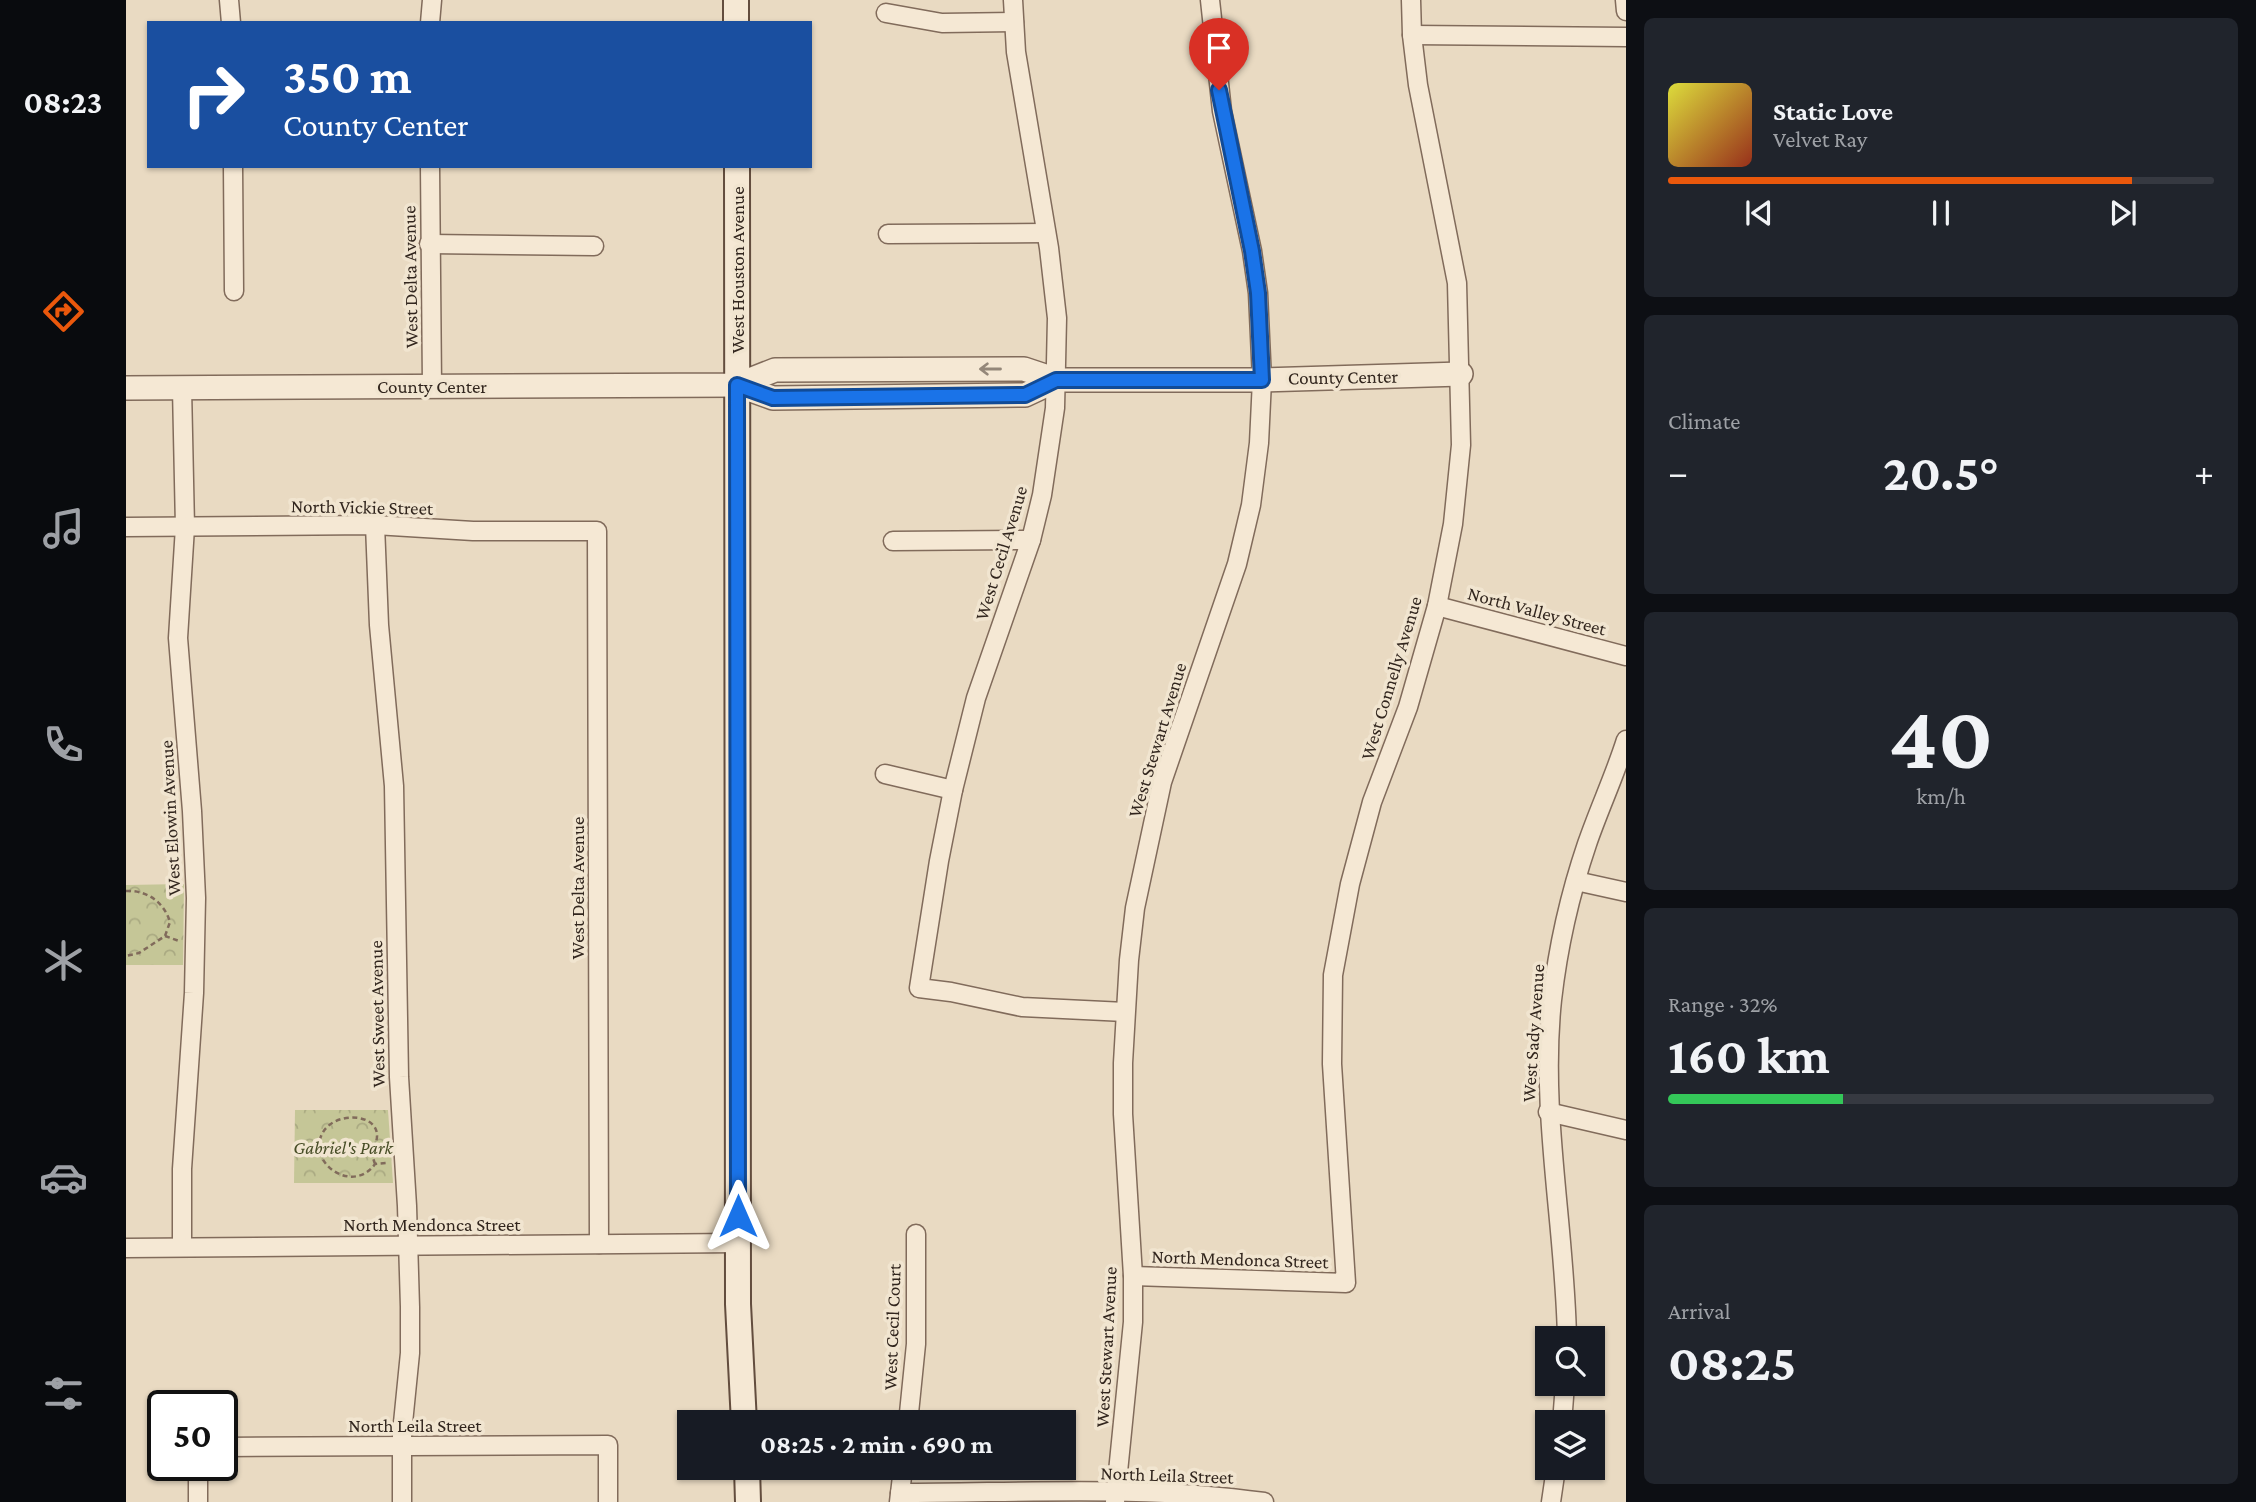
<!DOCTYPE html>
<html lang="en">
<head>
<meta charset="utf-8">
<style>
  :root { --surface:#171b24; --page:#20242c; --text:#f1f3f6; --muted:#9ea1a6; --line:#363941; --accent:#ea580c }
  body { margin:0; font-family:"Crimson Pro",serif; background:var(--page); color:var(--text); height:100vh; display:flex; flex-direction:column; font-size:26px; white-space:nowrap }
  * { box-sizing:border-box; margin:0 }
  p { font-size:23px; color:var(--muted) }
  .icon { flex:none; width:38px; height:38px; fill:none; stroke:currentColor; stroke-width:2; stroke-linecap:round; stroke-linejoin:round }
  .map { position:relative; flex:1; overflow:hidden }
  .details { display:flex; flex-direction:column; gap:18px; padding:18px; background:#0d0f14; width:630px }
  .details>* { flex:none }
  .top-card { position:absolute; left:21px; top:21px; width:665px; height:147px; border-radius:0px; box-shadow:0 2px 5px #0004; background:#1a4fa0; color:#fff; overflow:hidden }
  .buttons { position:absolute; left:1409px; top:1326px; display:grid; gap:14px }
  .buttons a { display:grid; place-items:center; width:70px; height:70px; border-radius:0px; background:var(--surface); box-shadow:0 2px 5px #0004; font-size:35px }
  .speed { position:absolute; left:21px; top:1390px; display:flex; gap:14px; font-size:35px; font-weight:700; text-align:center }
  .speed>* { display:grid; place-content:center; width:91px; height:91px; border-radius:50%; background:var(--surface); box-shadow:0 2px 5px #0004; line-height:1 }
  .speed .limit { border:4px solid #111; border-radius:10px; background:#fff; color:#111 }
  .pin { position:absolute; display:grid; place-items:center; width:60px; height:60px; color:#fff; margin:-72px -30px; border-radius:50% 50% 50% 0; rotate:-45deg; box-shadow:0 0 7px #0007 }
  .pin .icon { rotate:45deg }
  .me { position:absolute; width:77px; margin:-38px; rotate:0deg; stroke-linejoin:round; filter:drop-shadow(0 0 5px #0008) }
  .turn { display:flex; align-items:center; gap:24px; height:147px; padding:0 21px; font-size:32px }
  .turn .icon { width:91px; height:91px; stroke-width:2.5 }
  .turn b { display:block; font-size:49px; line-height:60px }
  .big { font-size:52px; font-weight:700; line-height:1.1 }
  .details .tile { flex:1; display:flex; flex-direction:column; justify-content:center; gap:10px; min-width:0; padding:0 24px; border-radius:10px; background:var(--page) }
  .details .dial { align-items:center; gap:0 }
  .dial b { font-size:91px; line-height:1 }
  .song { display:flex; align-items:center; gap:21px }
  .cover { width:84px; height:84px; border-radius:10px; background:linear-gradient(135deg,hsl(60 70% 55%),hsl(10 70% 35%)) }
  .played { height:7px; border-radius:4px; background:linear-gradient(90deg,var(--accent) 85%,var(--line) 85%) }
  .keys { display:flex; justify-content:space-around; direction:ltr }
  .heat { display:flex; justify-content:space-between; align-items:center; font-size:38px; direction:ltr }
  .charge { height:10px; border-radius:5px; background:linear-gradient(90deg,#34c759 32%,var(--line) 0) }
  .trip { position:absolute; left:551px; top:1410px; width:399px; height:70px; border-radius:0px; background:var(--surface); box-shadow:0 2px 5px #0004; font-weight:700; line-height:70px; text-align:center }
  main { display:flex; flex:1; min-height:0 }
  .menu { display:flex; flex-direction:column; width:126px; justify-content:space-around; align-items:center; background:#090b0e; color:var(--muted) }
  .menu .icon { width:49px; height:49px }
  .menu .current { color:var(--accent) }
  .menu b { font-size:32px; color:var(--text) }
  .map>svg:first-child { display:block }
  .park { fill:url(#park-crowns) }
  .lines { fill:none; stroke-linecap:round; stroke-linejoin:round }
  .minor-casing { stroke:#816b5b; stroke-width:21 }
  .tertiary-casing { stroke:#816b5b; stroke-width:26 }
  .secondary-casing { stroke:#634d3e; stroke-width:28 }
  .path { stroke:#816b5b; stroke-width:2.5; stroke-dasharray:5 3.5; stroke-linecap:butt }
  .minor { stroke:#f5e8d4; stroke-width:18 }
  .tertiary { stroke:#f5e8d4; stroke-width:23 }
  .secondary { stroke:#f5e8d4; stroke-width:24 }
  .oneway { stroke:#948779 }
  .route-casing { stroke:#114b97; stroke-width:18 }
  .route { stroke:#1a73e8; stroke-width:12 }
  .labels { text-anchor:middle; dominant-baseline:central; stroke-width:7; stroke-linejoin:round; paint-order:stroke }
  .street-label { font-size:19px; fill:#32261e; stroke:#f1e5d0 }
  .park-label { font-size:19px; font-style:italic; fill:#474d26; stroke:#f1e5d0 }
</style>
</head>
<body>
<main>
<nav class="menu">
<b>08:23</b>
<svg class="icon current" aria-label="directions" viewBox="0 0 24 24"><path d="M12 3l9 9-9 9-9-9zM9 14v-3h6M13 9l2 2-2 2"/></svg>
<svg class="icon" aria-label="music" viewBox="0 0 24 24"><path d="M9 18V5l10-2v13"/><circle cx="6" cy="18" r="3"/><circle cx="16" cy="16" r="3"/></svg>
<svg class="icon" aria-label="phone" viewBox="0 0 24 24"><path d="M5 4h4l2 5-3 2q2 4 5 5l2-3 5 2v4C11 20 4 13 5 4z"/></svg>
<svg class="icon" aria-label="climate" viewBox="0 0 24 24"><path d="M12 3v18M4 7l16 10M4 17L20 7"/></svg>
<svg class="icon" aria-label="car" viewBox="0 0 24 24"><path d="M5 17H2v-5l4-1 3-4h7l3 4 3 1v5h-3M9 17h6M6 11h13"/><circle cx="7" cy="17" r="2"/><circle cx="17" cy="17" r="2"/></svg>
<svg class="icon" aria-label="filters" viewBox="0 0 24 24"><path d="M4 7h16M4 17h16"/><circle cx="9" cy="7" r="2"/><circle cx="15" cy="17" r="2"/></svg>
</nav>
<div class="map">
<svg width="1500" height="1502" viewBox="0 0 1500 1502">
  <defs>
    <pattern id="park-crowns" width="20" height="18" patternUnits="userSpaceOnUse" patternTransform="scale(1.75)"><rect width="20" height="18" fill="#c5c697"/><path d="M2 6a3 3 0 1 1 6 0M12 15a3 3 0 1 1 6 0" fill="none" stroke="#aaaa82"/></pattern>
  </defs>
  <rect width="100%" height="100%" fill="#e9dac2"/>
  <!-- park -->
  <g class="park">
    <path d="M58,884L57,965H0V885Z"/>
    <path d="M169,1110H262L267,1183H168Z"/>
  </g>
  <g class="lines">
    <defs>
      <g id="minor">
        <path d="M103,0L105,23"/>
        <path d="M887,0L890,52L923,248L931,318L929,408L916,495L905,540L850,698L827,790L813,861L793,988L825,992L896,1007L999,1012"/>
        <path d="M1499,0L1500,11"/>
        <path d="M760,13L816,23L888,22"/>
        <path d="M304,23L306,0"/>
        <path d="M1286,35L1500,37"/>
        <path d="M107,166L108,291"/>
        <path d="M304,166L306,386"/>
        <path d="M762,234L920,233"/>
        <path d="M303,244L468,246"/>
        <path d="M56,388L59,527L52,638L66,811L70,898L68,993L56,1169V1247"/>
        <path d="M249,525L253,625L268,786L273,1077L281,1206L284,1307V1353L276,1433V1502"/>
        <path d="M0,527L249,525L347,531H471L473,1244"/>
        <path d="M767,541L905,540"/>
        <path d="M1311,606L1500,656"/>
        <path d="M759,774L827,790"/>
        <path d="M1450,881L1500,892"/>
        <path d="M1422,1112L1500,1130"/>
        <path d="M0,1248L612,1243"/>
        <path d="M1007,1276L1220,1283L1206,1064L1207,975L1224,884L1246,802L1282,707L1311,606L1327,524L1335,445L1331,283L1292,85L1286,35L1285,0"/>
        <path d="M1441,1339C1439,1225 1414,1114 1426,1000C1432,947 1444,894 1461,844C1473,809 1489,775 1500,740"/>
        <path d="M782,1423L790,1344V1234"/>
        <path d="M1436,1423L1439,1384"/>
        <path d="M96,1447L482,1445V1502"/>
        <path d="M774,1493C895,1493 1018,1485 1138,1502"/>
        <path d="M72,1502V1465"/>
        <path d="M773,1502L777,1468"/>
        <path d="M989,1502L1007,1322V1276L997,1114V1063L1003,960L1009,908L1036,782L1111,564L1125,505L1133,443L1136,380L1132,293L1126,251L1096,111L1084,0"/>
        <path d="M1425,1502L1430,1468"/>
      </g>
      <g id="tertiary">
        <path d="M611,385L647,398L899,395L931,380"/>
        <path d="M0,388L611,385L649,370L898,369L931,380H1136L1335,374"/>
      </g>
      <g id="secondary">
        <path d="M610,0V23"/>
        <path d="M611,166L612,1304L618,1423"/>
        <path d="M621,1468L622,1502"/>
      </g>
    </defs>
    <!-- minor casing -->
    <use href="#minor" class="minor-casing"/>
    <!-- tertiary casing -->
    <use href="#tertiary" class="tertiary-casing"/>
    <!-- secondary casing -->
    <use href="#secondary" class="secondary-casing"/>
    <!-- path -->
    <g class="path">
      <path d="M0,891C21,890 38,902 44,922L39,936L13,953L0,956"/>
      <path d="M39,936L53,941"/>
      <path d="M249,1164L245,1152C246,1149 249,1146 250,1142C259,1113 208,1109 196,1134C181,1163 227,1195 249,1164L261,1163"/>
    </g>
    <!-- minor -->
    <use href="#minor" class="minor"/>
    <!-- tertiary -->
    <use href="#tertiary" class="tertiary"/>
    <!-- secondary -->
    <use href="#secondary" class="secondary"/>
  </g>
  <!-- one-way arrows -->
  <defs><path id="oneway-shaft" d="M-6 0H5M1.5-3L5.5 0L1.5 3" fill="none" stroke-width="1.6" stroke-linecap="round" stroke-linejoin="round" transform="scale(1.75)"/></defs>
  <use class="oneway" href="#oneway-shaft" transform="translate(864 369) rotate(180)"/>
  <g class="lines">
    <defs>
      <path id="route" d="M612,1216L611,385L647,398L899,395L930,380H1136L1132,293L1126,251L1093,90"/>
    </defs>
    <!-- route casing -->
    <use href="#route" class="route-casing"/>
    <!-- route -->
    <use href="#route" class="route"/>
  </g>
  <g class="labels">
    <!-- street labels -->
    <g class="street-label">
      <text transform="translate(611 270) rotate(-90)">West Houston Avenue</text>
      <text transform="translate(284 277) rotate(-91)">West Delta Avenue</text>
      <text transform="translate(1217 377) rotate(-1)">County Center</text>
      <text x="306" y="386">County Center</text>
      <text transform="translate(236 507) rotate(1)">North Vickie Street</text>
      <text transform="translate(875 553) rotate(-73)">West Cecil Avenue</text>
      <text transform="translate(1411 611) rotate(15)">North Valley Street</text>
      <text transform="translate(1265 678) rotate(-73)">West Connelly Avenue</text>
      <text transform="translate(1031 740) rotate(-73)">West Stewart Avenue</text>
      <text transform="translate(44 818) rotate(-93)">West Elowin Avenue</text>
      <text transform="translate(451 888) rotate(-90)">West Delta Avenue</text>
      <text transform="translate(251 1014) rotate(-91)">West Sweet Avenue</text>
      <text transform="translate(1407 1033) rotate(-86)">West Sady Avenue</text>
      <text x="306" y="1224">North Mendonca Street</text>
      <text transform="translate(1114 1259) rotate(2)">North Mendonca Street</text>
      <text transform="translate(766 1327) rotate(-88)">West Cecil Court</text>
      <text transform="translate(980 1347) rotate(-87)">West Stewart Avenue</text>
      <text x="289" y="1425">North Leila Street</text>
      <text transform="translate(1041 1475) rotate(2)">North Leila Street</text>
    </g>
    <!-- park labels -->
    <g class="park-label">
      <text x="217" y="1147">Gabriel's Park</text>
    </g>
  </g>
</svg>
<div class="buttons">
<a><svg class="icon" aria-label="search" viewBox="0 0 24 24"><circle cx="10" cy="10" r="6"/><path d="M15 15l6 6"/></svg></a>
<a><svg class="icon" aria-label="layers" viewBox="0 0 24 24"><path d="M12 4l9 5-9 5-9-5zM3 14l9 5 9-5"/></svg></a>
</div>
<div class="speed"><div class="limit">50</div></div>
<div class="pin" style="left:1093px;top:90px;background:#d93025"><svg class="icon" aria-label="arrive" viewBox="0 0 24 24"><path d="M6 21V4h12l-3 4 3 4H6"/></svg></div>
<svg class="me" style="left:612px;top:1216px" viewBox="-20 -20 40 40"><path d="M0-17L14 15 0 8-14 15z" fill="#1a73e8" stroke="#fff" stroke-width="4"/></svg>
<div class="trip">08:25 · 2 min · 690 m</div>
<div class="top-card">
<div class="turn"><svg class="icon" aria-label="right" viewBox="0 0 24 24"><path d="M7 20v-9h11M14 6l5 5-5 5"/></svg><div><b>350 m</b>County Center</div></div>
</div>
</div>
<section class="details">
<div class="tile">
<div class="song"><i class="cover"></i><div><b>Static Love</b><p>Velvet Ray</p></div></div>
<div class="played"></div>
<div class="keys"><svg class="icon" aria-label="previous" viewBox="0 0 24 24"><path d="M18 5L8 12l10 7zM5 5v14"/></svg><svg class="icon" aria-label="pause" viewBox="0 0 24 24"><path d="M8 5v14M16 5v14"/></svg><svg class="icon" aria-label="next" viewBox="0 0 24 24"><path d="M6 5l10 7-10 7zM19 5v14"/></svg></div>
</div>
<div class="tile"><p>Climate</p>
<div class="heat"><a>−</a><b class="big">20.5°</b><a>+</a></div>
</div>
<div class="tile dial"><b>40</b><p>km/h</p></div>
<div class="tile"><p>Range · 32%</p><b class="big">160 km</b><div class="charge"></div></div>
<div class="tile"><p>Arrival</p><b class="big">08:25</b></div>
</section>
</main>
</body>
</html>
